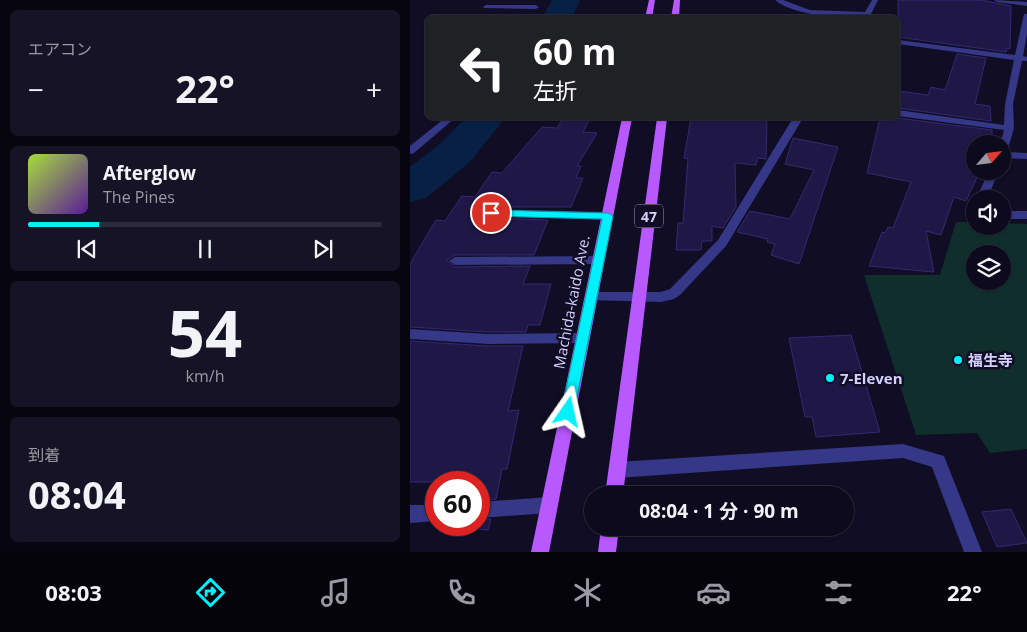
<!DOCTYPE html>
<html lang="ja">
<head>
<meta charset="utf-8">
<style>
  :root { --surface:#0c0a1c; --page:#151325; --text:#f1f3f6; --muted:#9a9aa3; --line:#2c2b3b; --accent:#00f0fc }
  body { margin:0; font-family:"Open Sans","Noto Sans JP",sans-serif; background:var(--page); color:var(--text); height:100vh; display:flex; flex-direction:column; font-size:19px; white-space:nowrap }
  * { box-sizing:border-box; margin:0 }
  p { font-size:16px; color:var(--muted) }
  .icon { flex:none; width:28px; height:28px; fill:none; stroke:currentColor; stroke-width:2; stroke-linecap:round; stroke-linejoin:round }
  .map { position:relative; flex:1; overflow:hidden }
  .drawer { display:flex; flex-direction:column; gap:10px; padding:10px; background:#07060f; width:410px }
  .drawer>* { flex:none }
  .top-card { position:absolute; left:15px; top:15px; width:475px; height:105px; border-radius:8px; box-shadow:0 1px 4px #0004,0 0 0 1px var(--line); background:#202124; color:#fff; overflow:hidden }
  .needle { width:32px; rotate:62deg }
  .buttons { position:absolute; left:556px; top:135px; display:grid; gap:10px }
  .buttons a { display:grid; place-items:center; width:45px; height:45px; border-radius:50%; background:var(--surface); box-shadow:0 1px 4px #0004,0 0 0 1px var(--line); font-size:25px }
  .speed { position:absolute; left:15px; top:471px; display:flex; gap:10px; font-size:25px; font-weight:700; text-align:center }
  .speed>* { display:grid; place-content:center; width:65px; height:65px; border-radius:50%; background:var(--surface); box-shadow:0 1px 4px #0004,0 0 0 1px var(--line); line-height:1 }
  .speed .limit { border:8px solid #d22; background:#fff; color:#111 }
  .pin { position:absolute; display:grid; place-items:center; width:42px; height:42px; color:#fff; margin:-21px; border:2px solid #fff; border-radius:50%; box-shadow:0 1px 5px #0007 }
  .me { position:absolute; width:55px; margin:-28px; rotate:11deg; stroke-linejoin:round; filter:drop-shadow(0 0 4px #0008) }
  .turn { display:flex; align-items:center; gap:18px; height:105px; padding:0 25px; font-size:22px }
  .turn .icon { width:65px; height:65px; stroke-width:2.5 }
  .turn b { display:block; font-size:35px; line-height:42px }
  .big { font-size:38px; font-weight:700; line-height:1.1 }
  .drawer .tile { flex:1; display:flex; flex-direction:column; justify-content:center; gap:8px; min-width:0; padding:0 18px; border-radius:8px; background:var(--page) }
  .drawer .dial { align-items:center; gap:0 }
  .dial b { font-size:65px; line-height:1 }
  .song { display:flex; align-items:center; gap:15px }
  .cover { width:60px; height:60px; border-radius:8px; background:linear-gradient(135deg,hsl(80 70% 55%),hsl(270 70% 35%)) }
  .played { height:5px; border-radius:2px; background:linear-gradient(90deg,var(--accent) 20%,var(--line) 20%) }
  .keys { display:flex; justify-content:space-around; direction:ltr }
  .heat { display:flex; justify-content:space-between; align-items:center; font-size:28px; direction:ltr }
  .trip { position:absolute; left:174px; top:486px; width:270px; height:50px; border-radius:25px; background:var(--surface); box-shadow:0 1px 4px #0004,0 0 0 1px var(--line); font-weight:700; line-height:50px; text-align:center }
  .tabs { display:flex; height:80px; justify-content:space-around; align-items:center; background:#05040b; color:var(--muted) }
  .tabs .icon { width:35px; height:35px }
  .tabs .on { color:var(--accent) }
  .tabs b { font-size:22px; color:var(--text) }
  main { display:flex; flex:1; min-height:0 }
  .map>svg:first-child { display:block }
  .green { fill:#102f2c; fill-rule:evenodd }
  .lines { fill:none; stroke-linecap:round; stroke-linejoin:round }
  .river { fill:#072044; fill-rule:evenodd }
  .building { fill:#1f1847; stroke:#342974 }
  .minor { fill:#353787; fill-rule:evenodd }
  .major { fill:#b858ff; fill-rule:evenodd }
  .route { fill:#00f0fc; stroke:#009ca4 }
  .poi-dot { fill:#00f0fc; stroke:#100d25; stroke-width:2 }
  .labels { text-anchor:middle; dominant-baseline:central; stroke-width:5; stroke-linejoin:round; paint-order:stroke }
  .shield { fill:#100d25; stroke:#9996be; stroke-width:1 }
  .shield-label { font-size:14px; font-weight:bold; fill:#d4d1ff }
  .street-label { font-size:15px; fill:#d4d1ff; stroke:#100d25 }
  .poi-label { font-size:15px; font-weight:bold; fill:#d4d1ff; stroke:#100d25; text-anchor:start }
</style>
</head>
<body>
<main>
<section class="drawer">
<div class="tile"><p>エアコン</p>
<div class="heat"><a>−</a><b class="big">22°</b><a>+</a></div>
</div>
<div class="tile">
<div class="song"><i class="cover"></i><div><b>Afterglow</b><p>The Pines</p></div></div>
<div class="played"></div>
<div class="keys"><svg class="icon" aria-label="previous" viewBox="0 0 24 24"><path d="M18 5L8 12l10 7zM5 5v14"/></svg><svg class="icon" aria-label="pause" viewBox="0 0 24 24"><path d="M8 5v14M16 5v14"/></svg><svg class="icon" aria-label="next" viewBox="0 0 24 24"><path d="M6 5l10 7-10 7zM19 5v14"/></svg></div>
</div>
<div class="tile dial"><b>54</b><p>km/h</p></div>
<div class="tile"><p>到着</p><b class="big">08:04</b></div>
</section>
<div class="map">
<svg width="617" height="552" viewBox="0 0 617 552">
  <rect width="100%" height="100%" fill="#100d25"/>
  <!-- green -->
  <path class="green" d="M546,222H565V226H592L593,223L617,224V449L580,453L567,433L506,435L454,275H530ZM565,254H592V281H565Z"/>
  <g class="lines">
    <!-- river -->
    <g class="river">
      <path d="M142,0H170L162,18H132Z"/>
      <path d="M55,118H95L60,162L16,198L0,202V167L30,144Z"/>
    </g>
  </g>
  <!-- building -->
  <g class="building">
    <path d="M488,0H571L601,6L600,49L597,48L596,52L488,37Z"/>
    <path d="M547,54L576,58L565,104L580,106L581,121L488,108V91L518,95L521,87L535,90Z"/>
    <path d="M153,118H180L173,132L187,133L167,166H171L166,178H173L161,207H81L77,208L73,212L77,218L138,220L124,255H45L37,260L45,267L120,266L113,284H141L130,325H118L116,332H78L0,327V264L26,220L35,221L52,196L65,197L82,172L92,173L132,127L147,128Z"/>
    <path d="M281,118H357L356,159L348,158L346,165L325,163L326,207L313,228L302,226V241H292L291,250H266L268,223H273L278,159L274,158Z"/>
    <path d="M470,118H487L582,130V144H565V171H570L556,201L544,197L531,235L516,231L524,272L459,266L472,232L475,233L478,227L483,228L501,182L457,173Z"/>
    <path d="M383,138L428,147L389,264L361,255L365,244L357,242L358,239L327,232L340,211L380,219L404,170L375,164Z"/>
    <path d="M441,335L470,432L406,437L402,417H395L379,338Z"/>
    <path d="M0,341L78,346H113L98,411L109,410L97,469H92L86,499L69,500V482H0Z"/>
    <path d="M601,509L617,543L587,547L572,512Z"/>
    <path d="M81,519L78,530L69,529V520Z"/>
  </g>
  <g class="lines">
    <!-- minor -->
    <g class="minor">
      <path d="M365,0H373L400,10L455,12L462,0H468L459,18C437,18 385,17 365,0Z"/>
      <path d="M584,0L617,2V6L587,2Z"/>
      <path d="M76,5H126L129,7L126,9L74,8L73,7Z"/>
      <path d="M614,14H617V34L613,56L617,57V61H612L603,104L604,128L597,152L617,153V159L592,158V144H590L594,130L488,116V110L594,125L595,104L604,60L488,44V40L605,55Z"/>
      <path d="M35,118H45L4,153L0,154V146Z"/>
      <path d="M383,118H393L316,246L270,295L264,299L251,302L176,300L175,297L176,294L181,292H251L260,289L308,240Z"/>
      <path d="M579,171H589L577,199H566Z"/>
      <path d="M565,207V218L559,214L561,209Z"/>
      <path d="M81,209L197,212L203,216L197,220L77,216L75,213L77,210Z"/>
      <rect x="592" y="211" width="25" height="8"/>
      <path d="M189,256L195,260L189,264L45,265L39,261L45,257Z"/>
      <path d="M0,329L78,334L173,333L178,334L180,338L178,342L173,343L78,344L0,339Z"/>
      <path d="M493,444L534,456L572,552H554L522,467L493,458L207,478L201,475L199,470L201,465L207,462Z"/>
      <path d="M139,497L145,499L148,505L145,511L139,513L69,518V502Z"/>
      <path d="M0,505H26V521L0,523Z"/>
    </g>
    <!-- major -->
    <g class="major">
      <path d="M239,0H245L242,18H235Z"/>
      <path d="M264,0H270L269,18H261Z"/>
      <path d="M212,118H222L139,552H121Z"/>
      <path d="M247,118H257L213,495H195Z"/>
      <path d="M191,528H209L206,552H188Z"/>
    </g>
  </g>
  <!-- route -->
  <path class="route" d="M81,210L198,213L203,216L163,417L158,419L153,417L151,412L192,219L78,216V211Z"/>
  <!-- markers -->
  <g class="poi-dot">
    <circle cx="548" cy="360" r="5"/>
    <circle cx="420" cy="378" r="5"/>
  </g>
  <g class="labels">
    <!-- shield labels -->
    <rect class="shield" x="225" y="204.5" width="28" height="23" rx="4"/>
    <g class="shield-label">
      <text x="239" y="216">47</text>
    </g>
    <!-- street labels -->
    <g class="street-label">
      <text transform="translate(161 302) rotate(-79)">Machida-kaido Ave.</text>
    </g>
    <!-- poi labels -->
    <g class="poi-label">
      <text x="558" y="360">福生寺</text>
      <text x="430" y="378">7-Eleven</text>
    </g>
  </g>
</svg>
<div class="buttons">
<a><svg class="needle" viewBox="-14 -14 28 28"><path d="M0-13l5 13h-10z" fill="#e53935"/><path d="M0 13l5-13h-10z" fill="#9a9aa3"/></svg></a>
<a><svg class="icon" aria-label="sound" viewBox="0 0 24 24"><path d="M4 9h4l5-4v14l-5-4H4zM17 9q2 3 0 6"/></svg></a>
<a><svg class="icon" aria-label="layers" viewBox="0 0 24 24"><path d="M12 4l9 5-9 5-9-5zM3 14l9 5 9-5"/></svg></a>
</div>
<div class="speed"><div class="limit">60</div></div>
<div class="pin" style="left:81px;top:213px;background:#d93025"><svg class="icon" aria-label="arrive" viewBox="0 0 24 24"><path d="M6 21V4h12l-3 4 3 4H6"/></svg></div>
<svg class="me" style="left:158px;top:412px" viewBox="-20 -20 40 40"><path d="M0-17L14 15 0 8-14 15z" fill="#00f0fc" stroke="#fff" stroke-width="4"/></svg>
<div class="trip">08:04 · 1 分 · 90 m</div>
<div class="top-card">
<div class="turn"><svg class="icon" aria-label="left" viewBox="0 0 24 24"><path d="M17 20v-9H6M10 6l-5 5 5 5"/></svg><div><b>60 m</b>左折</div></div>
</div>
</div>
</main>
<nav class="tabs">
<b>08:03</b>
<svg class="icon on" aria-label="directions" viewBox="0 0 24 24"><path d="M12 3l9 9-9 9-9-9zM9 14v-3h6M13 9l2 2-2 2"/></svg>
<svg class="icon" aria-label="music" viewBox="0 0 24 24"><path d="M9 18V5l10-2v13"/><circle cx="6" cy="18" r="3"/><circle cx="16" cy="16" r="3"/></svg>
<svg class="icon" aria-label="phone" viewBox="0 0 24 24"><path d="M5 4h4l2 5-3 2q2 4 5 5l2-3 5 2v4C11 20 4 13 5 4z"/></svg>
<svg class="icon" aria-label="climate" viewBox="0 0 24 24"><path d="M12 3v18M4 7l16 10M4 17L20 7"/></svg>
<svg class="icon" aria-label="car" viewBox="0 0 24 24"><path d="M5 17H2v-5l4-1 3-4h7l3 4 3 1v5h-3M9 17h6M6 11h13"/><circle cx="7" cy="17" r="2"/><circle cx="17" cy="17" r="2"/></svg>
<svg class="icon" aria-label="filters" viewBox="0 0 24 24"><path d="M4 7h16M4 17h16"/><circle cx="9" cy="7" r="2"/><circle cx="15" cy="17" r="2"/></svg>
<b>22°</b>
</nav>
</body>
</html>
